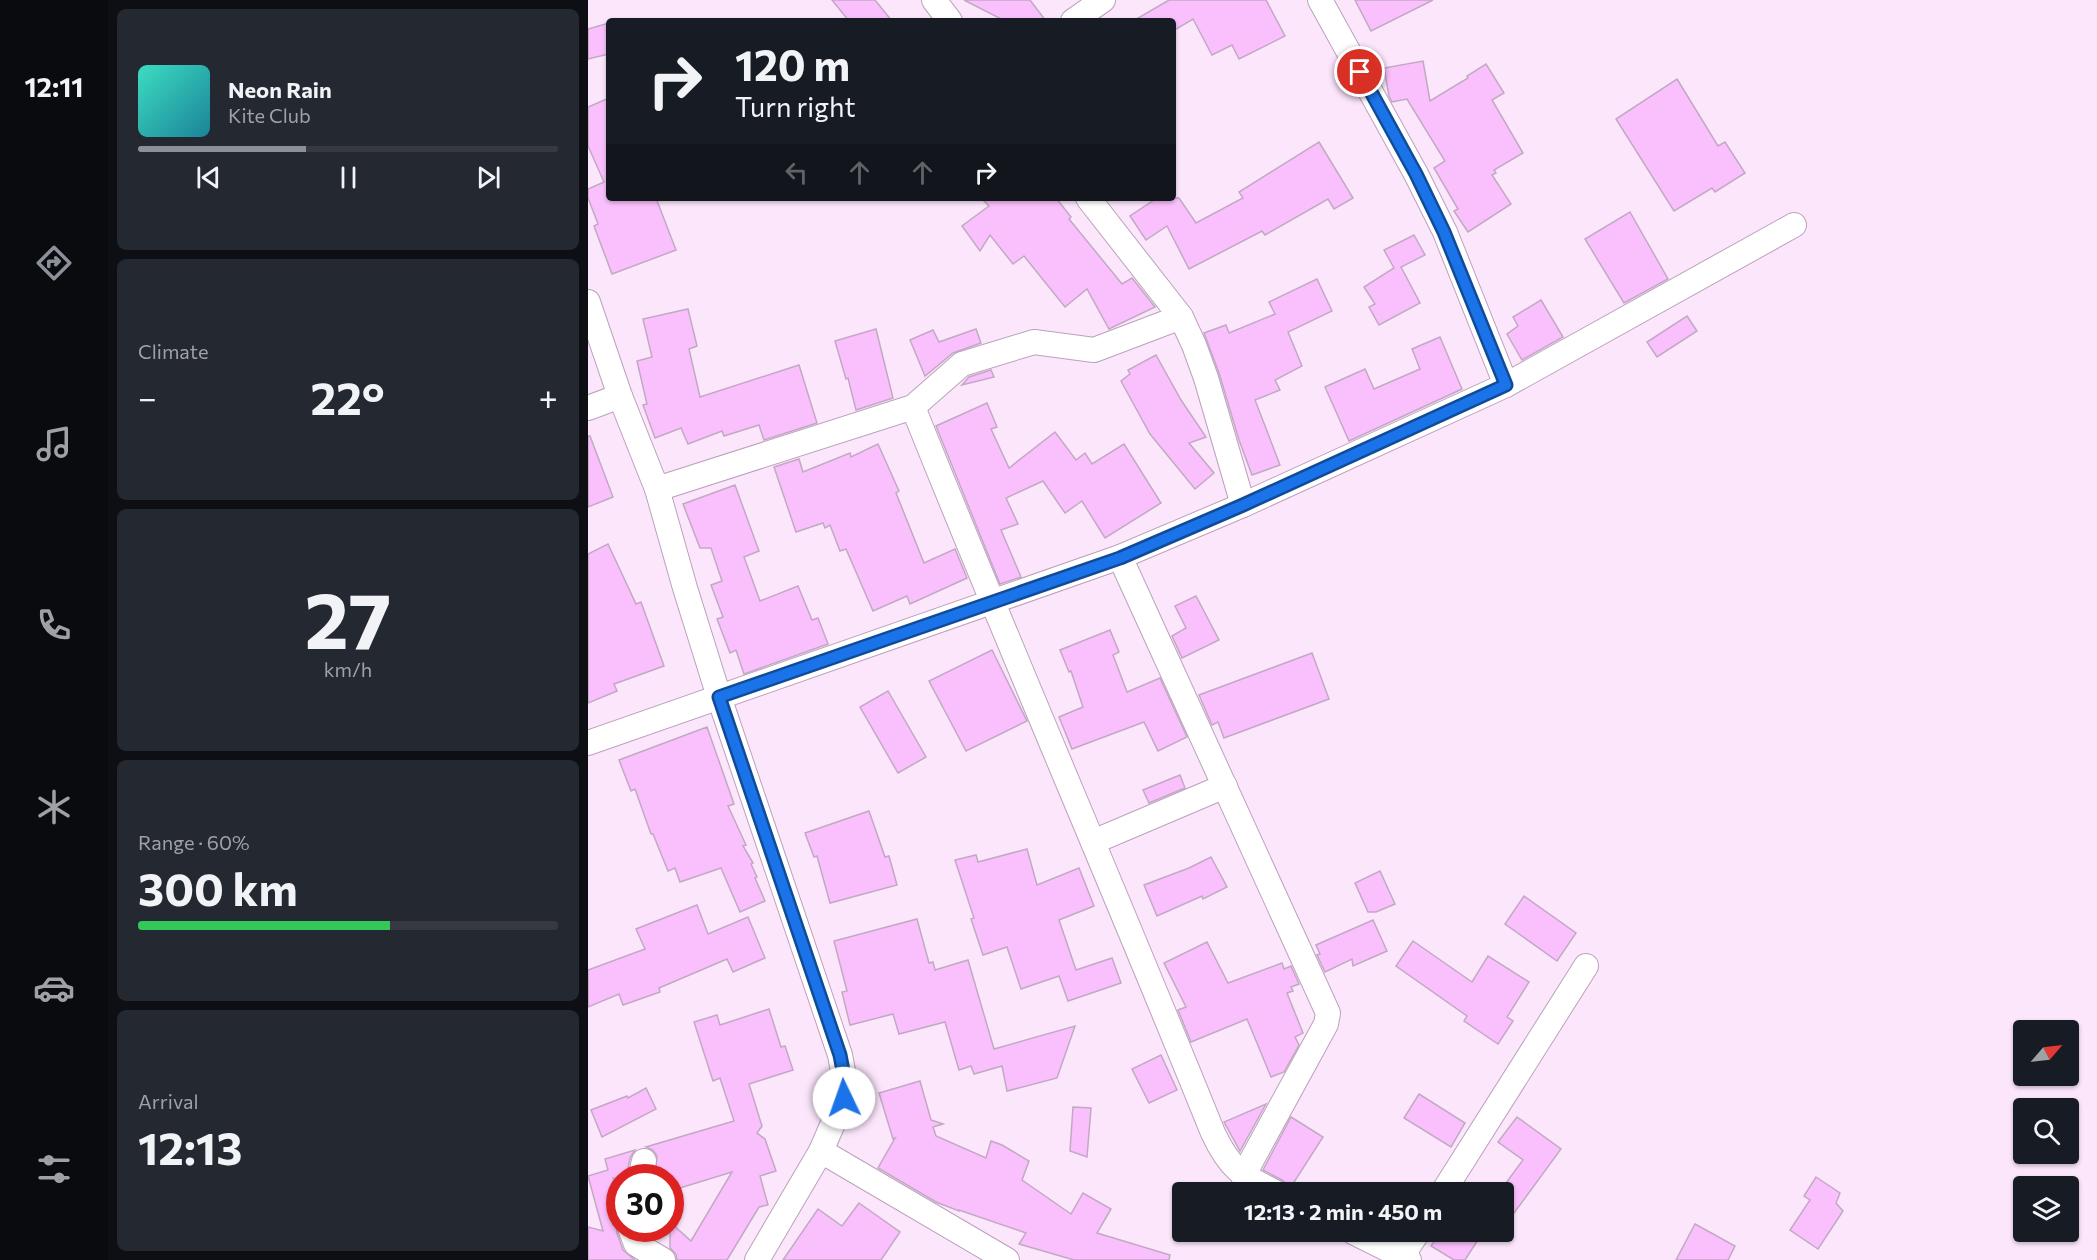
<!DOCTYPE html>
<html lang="en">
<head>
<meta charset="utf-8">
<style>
  :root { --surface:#171b24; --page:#242831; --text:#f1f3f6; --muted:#9ea1a6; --line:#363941; --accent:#8c9099 }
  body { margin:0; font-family:Commissioner,sans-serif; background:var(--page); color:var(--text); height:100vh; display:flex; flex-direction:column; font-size:22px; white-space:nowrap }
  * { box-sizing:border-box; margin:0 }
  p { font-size:20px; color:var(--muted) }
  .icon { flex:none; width:33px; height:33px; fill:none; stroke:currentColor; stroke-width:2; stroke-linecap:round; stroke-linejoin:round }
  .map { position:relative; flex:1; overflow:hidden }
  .panel { display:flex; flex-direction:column; gap:9px; padding:9px; background:#0d0f14; width:480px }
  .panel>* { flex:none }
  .banner { position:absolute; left:18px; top:18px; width:570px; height:183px; border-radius:6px; box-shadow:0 2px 4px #0004; background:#171b24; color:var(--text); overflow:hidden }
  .needle { width:39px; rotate:62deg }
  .buttons { position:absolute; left:1425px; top:1020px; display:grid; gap:12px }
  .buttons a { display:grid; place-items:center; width:66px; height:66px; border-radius:6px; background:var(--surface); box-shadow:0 2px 4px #0004; font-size:30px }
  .speed { position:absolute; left:18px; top:1164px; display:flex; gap:12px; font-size:30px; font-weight:700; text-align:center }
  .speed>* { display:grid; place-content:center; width:78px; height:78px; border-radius:50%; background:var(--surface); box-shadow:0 2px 4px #0004; line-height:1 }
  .speed .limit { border:9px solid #d22; background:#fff; color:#111 }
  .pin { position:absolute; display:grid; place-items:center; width:51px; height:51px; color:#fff; margin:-26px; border:3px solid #fff; border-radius:50%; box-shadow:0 2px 6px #0007 }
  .me { position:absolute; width:66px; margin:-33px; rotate:357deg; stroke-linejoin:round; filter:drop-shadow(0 0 4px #0008) }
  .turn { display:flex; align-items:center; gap:21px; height:126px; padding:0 30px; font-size:27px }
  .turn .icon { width:78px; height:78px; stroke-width:2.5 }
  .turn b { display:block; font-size:42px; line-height:51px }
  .lanes { display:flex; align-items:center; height:57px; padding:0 30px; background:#0003; justify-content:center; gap:30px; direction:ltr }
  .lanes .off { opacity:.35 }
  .big { font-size:45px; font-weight:700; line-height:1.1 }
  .panel .widget { flex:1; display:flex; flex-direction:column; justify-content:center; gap:9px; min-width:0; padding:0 21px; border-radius:9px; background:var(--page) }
  .panel .dial { align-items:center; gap:0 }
  .dial b { font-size:78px; line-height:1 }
  .song { display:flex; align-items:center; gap:18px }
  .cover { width:72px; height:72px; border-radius:9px; background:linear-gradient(135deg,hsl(170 70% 55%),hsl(190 70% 35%)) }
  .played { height:6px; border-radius:3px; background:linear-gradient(90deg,var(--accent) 40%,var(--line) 40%) }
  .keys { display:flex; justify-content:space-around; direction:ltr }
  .heat { display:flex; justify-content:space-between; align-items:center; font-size:33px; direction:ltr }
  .charge { height:9px; border-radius:4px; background:linear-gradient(90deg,#34c759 60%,var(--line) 0) }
  .trip { position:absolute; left:584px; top:1182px; width:342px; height:60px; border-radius:6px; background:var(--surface); box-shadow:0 2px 4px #0004; font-weight:700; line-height:60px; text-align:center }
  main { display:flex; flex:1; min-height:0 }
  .tabs { display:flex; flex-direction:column; width:108px; justify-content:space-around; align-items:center; background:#090b0e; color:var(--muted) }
  .tabs .icon { width:42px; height:42px }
  .tabs .active { color:var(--accent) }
  .tabs b { font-size:27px; color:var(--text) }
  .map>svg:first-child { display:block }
  .building { fill:#fac0fd; stroke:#c2a9c3; stroke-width:1.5 }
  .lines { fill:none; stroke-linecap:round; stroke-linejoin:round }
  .minor-casing { stroke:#bba2bc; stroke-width:26 }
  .minor { stroke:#fff; stroke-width:24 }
  .route-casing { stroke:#114b97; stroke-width:15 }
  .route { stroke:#1a73e8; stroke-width:10 }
</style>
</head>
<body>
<main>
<nav class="tabs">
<b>12:11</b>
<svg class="icon active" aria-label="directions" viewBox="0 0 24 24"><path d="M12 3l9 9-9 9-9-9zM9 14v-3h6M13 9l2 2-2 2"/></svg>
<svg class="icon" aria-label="music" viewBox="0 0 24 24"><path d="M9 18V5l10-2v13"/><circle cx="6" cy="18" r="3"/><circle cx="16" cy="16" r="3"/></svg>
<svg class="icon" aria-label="phone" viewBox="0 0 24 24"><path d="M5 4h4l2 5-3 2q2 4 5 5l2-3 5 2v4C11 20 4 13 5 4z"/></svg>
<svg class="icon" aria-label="climate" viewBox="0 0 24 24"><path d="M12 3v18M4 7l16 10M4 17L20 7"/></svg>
<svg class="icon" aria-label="car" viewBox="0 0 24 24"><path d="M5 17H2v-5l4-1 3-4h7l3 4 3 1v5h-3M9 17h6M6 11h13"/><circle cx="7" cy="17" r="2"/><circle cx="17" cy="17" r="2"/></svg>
<svg class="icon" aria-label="filters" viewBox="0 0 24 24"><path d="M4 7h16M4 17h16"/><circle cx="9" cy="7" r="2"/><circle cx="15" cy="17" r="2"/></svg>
</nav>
<section class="panel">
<div class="widget">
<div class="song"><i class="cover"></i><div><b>Neon Rain</b><p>Kite Club</p></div></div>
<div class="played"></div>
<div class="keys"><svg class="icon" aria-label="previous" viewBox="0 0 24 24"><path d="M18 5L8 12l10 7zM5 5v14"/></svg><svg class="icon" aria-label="pause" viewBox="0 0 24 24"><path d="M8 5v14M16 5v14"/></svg><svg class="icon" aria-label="next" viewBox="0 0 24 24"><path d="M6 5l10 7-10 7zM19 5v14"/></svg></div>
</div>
<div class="widget"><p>Climate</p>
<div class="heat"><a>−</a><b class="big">22°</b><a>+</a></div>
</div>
<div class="widget dial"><b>27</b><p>km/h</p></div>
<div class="widget"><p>Range · 60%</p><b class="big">300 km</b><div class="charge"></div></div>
<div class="widget"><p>Arrival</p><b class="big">12:13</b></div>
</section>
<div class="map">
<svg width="1509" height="1260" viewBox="0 0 1509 1260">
  <rect width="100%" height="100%" fill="#fce6fc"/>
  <!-- building -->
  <g class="building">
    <path d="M244,0H287L304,21H261Z"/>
    <path d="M376,0H442L458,21H417Z"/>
    <path d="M581,0H678L697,36L651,59L644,45L624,55L605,19L585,31V21H545Z"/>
    <path d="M767,0H845L783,31Z"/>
    <path d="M21,23V54L0,59V29Z"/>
    <path d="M835,61L842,101L880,78L879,76L898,64L916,93L904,100L935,153L906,170L908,173L904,175L923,204L880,232L866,211L870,209L846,168L857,161L819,99L804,102L801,96L796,68Z"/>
    <path d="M1089,79L1130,146L1137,142L1157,173L1127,192L1124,188L1086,211L1028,119Z"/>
    <path d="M21,98V198H68L88,250L24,274L6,226L10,224L0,198V189L16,182L0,146V107Z"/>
    <path d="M731,142L765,198L746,209L740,199L677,235L674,231L601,269L579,226L558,240L542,216L569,198H591L608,223L655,198L651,192Z"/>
    <path d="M393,198H468L483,217L481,219L534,284L544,278L567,307L521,329L499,289L477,307L436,256L425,264L402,235L392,251L374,226L401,206Z"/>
    <path d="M1042,212L1080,279L1036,303L997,239Z"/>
    <path d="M826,235L837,255L813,267L832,303L791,325L781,307L787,304L776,287L806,268L796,250Z"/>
    <path d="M729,279L744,311L700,332L714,366L687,380L692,390L667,400L692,465L664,475L651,440L631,373L616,333L638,325L641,333L687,314L681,302Z"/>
    <path d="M953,300L975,337L934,360L919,334L930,326L925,317Z"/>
    <path d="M100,309L109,346L101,349L112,397L211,365L229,423L176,440L171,425L136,436L134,431L100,444L93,428L67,438L55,405L59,404L49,361L64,357L55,319Z"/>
    <path d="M1099,316L1109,331L1069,357L1059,342Z"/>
    <path d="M288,329L305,398L268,410L260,378L258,379L247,341Z"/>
    <path d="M388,329L393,343L365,353L337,376L322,340L345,330L351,342Z"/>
    <path d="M852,337L874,389L761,441L737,387L777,369L786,389L832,369L824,349Z"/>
    <path d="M568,355L593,400L618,437L601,443L626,473L607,489L562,434L533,381L542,374L540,370Z"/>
    <path d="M403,370L406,377L374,385L381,377Z"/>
    <path d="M399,403L409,427L403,429L421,468L467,432L488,460L497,453L504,464L536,444L573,503L517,538L494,501L477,513L455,481L418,498L430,524L413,530L433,577L412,584L348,426Z"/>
    <path d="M0,436H2L25,497L0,507Z"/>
    <path d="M290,444L311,491L308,493L336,563L367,549L379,578L322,604L319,596L285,611L258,549L252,551L242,525L237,528L235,523L208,532L186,467L211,459L215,472L262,453L263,457Z"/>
    <path d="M147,485L171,551L156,557L172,601L210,586L224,620L230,618L240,644L156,674L148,650L142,653L129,619L135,617L123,585L134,581L123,548H112L95,504Z"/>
    <path d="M20,544L48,604L53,602L76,666L26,684L29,691L0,703V554Z"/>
    <path d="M608,596L631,640L594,658L584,636L598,628L587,606Z"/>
    <path d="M522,630L531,652L525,655L539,692L572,678L599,737L570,751L556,722L484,749L471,717L495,707L483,671L481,672L472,650Z"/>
    <path d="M404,650L439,721L378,751L341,681Z"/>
    <path d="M724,653L741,699L636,738L630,722L624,725L611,695Z"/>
    <path d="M300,691L338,757L310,773L272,707Z"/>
    <path d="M119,727L146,804L140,806L158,845L155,846L165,863L163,864L169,877L167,878L177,901L152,912L133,868L92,882L87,868L80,871L65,834H63L47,789L43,791L31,760Z"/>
    <path d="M592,775L597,788L561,803L555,790Z"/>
    <path d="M281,811L297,857L301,856L309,885L242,903L229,856L226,857L217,833Z"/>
    <path d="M439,849L449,885L491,868L506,906L471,920L488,970L524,958L533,983L480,1001L471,976L433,989L419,947L395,955L383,919L386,918L367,860L388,855L390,862Z"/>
    <path d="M623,857L639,887L615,899L614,896L569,916L556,885L601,868Z"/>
    <path d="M792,871L807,904L788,912H780L767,883Z"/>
    <path d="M936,896L988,933L969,961L917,924Z"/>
    <path d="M109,905L120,934L160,917L177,958L145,972L139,959L71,988L72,992L35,1005L31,994L0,1007V970L57,949L48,929Z"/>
    <path d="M329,919L341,963L345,962L347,970L380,960L406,1049L487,1026L469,1078L419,1091L414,1066L386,1074L383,1066L371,1070L357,1022L311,1034L305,1014L262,1025L254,992L259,991L246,941Z"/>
    <path d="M785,920L799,951L765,966L764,959L737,972L729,955L732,954L728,945Z"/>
    <path d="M825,941L884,982L900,956L941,982L919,1017L925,1021L910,1044L876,1021L879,1016L808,966Z"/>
    <path d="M619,942L640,983L694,963L696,969L703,966L711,984L703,987L705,991L699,993L715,1033L707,1037L711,1045L696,1072L683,1077L659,1019L603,1042L590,1010L598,1007L576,963Z"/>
    <path d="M181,1009L193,1047L197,1046L205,1070L161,1084L174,1126L169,1133L177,1139L188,1171L172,1176L180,1205L171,1207L139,1260H89L88,1254L82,1248V1222L103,1241L144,1172L82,1191V1178H67L69,1156L65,1150L58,1147L146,1121L132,1078L125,1081L106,1022L129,1015L132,1025Z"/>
    <path d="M573,1055L589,1090L561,1103L544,1069Z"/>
    <path d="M332,1081L343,1120L355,1124L345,1127L348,1136L398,1158L403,1141L414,1145L441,1161L434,1180L483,1214L495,1193L523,1209L509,1233L582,1255L581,1260H486L431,1244L438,1233L371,1210V1211L348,1202L290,1168L307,1138L305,1139L291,1093Z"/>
    <path d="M58,1088L68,1109L14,1137L3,1110L39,1096L40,1098Z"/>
    <path d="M831,1094L877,1123L863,1147L816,1118Z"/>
    <path d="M678,1104L652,1151L636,1122Z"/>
    <path d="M485,1107L503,1108L499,1157L482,1151Z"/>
    <path d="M703,1117L735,1137L701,1190L699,1184L694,1180L675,1170Z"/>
    <path d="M929,1117L973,1149L915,1228V1187L935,1160L910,1142Z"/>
    <path d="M47,1150L42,1158L38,1178H25L32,1199V1218L28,1225L29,1233L35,1250L47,1260H0V1227L15,1231L0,1176L20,1170L17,1159Z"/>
    <path d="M1228,1177L1252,1193L1248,1203L1255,1211L1230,1249L1202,1230L1222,1200L1216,1196Z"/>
    <path d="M271,1203L312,1232L293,1260H195L230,1209L254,1226Z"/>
    <path d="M1107,1224L1147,1246L1140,1260H1088Z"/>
    <path d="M57,1228H75L68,1239L60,1234Z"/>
    <path d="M852,1232H895L877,1260H866L843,1246Z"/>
  </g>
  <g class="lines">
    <defs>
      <g id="minor">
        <path d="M346,0L362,21"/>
        <path d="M732,0L828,174L857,232L918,385"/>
        <path d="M485,21L515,0"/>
        <path d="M500,198L593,317L606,345L618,378L655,505"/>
        <path d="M0,302L32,396L69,489L97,588L131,697L252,1055L256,1076V1098L233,1151L169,1260"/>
        <path d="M325,407C422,650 527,890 625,1133C642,1169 653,1175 687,1192"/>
        <path d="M0,408L32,396"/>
        <path d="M69,489L325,407L374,364L446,342L506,350L593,317"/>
        <path d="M532,557L740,1013L738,1024L655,1176"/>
        <path d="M0,743L532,557L655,505L918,385L1206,225"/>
        <path d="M505,842L637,786"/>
        <path d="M233,1151L419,1260"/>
        <path d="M52,1178L56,1161"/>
        <path d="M855,1192L998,966"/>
        <path d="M42,1228L48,1244L75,1260"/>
        <path d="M765,1232L821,1260"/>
        <path d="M814,1256L830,1232"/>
      </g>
    </defs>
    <!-- minor casing -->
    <use href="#minor" class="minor-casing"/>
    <!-- minor -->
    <use href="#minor" class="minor"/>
  </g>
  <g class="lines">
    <defs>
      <path id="route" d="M256,1098V1076L252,1055L131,697L532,558L655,505L918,385L856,232L828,174L772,72"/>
    </defs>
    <!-- route casing -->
    <use href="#route" class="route-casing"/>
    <!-- route -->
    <use href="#route" class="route"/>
  </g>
</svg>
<div class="buttons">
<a><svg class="needle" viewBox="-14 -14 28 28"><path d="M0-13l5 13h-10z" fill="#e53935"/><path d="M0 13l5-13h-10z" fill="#9ea1a6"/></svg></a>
<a><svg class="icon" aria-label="search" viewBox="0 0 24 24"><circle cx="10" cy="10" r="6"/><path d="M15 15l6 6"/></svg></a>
<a><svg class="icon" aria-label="layers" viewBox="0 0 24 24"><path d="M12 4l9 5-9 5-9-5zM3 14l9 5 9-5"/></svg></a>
</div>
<div class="speed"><div class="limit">30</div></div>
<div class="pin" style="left:772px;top:72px;background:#d93025"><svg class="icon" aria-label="arrive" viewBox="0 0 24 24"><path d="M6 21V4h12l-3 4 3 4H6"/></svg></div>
<svg class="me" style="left:256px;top:1098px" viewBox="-20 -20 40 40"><circle r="19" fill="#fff"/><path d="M0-13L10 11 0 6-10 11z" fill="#1a73e8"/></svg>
<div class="trip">12:13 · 2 min · 450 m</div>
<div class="banner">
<div class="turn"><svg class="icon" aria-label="right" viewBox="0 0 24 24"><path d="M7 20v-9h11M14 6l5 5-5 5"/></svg><div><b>120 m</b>Turn right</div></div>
<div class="lanes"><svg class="icon off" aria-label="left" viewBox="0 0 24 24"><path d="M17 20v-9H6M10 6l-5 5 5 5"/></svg><svg class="icon off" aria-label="ahead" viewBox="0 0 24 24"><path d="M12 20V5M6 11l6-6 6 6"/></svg><svg class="icon off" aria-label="ahead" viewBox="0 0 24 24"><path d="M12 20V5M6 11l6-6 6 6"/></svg><svg class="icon" aria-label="right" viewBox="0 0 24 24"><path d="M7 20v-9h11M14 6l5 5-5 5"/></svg></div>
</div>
</div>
</main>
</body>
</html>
